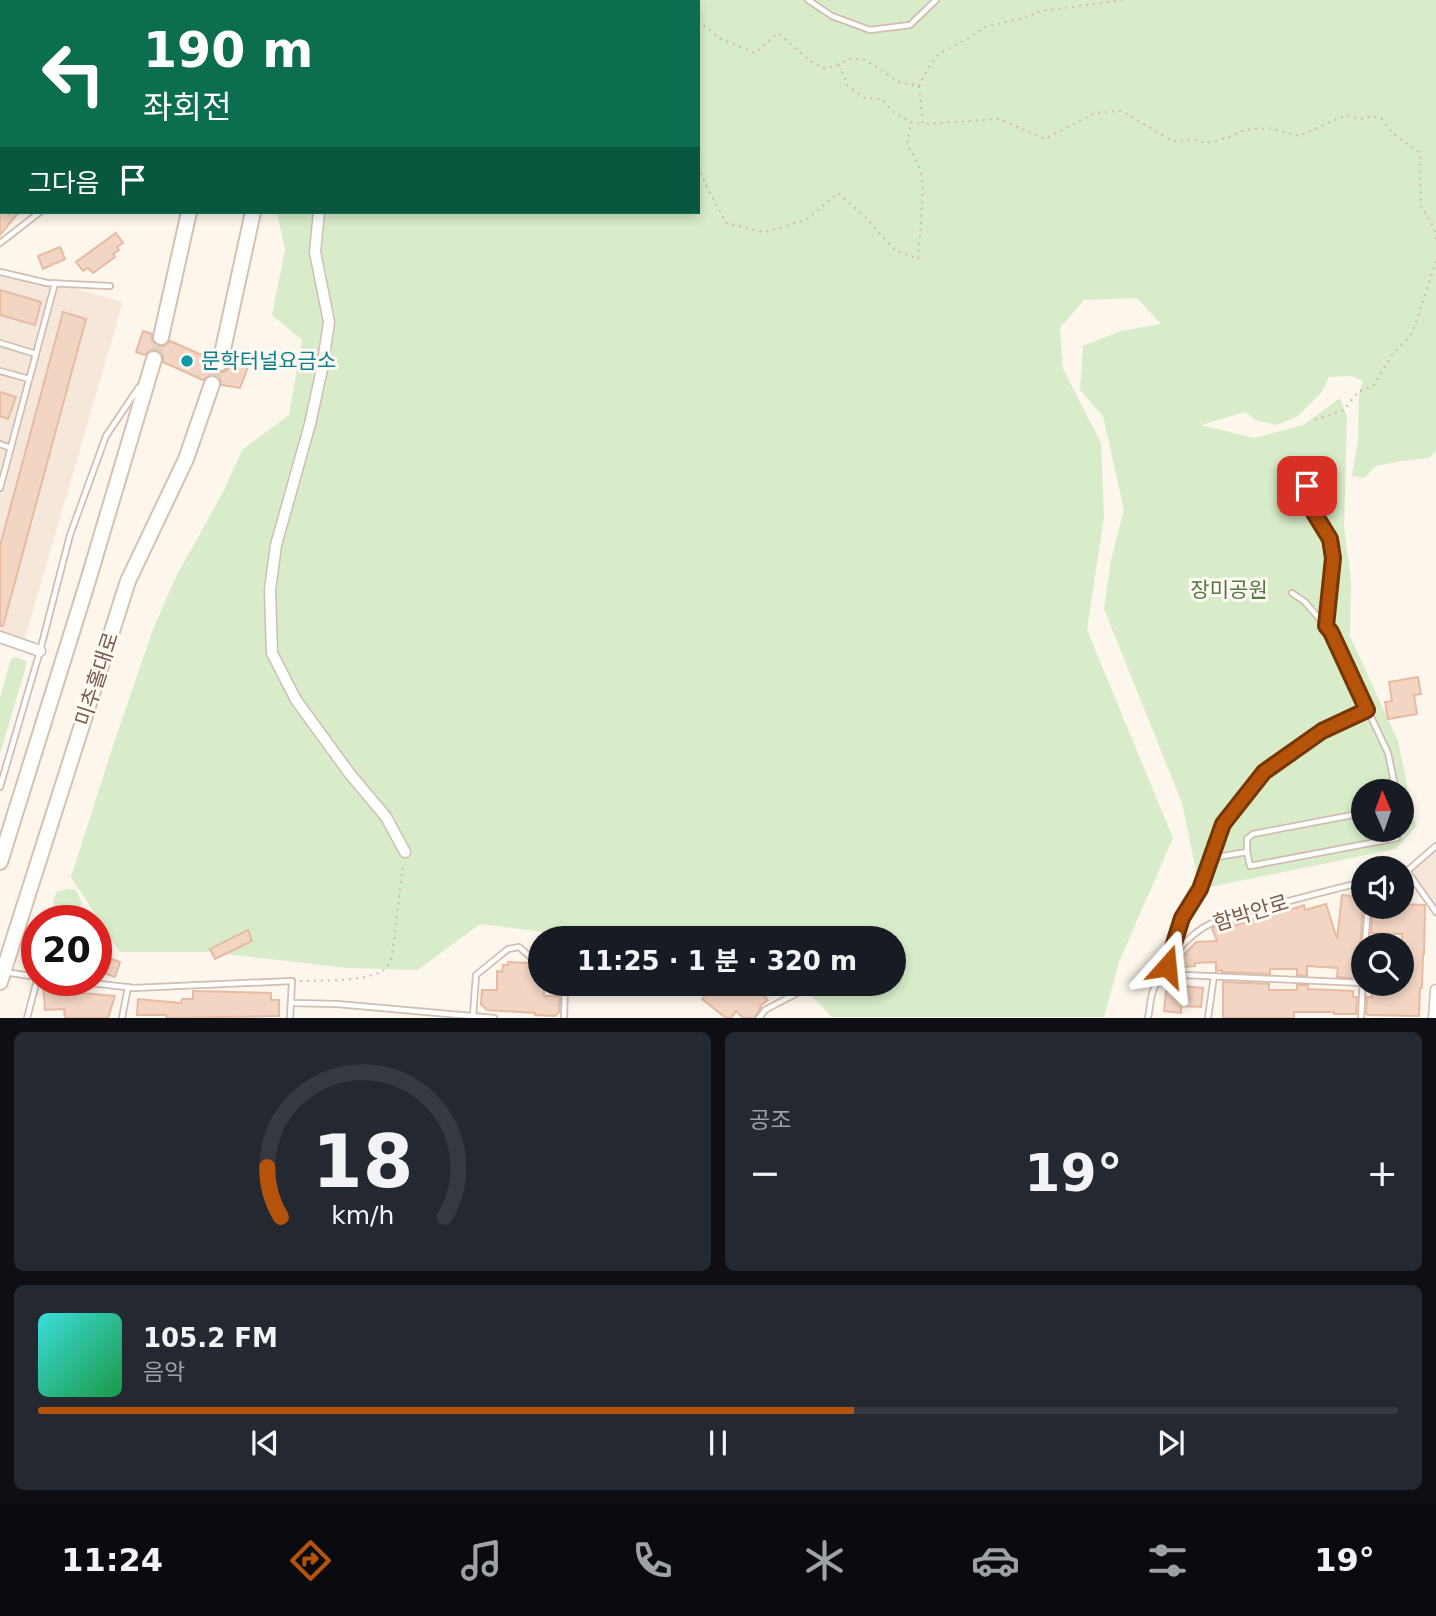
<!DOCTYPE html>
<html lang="ko">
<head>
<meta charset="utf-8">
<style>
  :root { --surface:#171b24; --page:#242831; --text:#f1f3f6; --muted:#9ea1a6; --line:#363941; --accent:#b45309 }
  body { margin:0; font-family:"DejaVu Sans","Noto Sans KR",sans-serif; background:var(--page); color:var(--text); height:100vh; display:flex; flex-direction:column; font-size:26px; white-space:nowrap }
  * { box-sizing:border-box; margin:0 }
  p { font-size:23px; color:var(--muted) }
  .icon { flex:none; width:38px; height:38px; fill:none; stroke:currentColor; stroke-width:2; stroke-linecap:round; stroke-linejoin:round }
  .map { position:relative; height:1018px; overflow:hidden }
  .drawer { display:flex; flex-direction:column; gap:14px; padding:14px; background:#0d0f14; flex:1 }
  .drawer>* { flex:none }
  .top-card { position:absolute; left:0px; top:0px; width:700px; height:214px; box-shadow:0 4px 10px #0003; background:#0b6e4f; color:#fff; overflow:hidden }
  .needle { width:46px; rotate:358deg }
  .fabs { position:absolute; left:1351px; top:779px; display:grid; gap:14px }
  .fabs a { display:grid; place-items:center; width:63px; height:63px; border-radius:50%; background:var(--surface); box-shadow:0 4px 10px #0003; font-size:35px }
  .speed { position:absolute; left:21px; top:905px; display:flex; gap:14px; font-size:35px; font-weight:700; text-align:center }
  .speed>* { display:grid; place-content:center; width:91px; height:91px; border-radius:50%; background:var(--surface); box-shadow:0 4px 10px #0003; line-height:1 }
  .speed .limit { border:10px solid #d22; background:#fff; color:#111 }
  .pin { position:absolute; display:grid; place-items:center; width:60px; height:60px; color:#fff; margin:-30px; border-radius:14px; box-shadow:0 4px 10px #0006 }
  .me { position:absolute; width:77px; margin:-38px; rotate:18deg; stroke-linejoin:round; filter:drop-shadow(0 0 5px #0008) }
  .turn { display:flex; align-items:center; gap:24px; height:147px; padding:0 28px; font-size:32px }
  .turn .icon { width:91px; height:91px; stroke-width:2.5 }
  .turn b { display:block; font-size:49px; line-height:60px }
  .then { display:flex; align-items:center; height:66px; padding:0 28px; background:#0003; gap:14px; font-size:26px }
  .big { font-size:52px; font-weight:700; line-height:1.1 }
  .drawer .card { flex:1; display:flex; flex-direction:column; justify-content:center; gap:10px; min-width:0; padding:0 24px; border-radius:10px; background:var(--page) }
  .drawer .dial { align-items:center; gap:0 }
  .dial svg { height:182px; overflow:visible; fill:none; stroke:var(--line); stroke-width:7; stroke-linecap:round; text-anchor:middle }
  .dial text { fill:var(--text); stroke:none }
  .song { display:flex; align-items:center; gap:21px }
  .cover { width:84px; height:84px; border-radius:10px; background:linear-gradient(135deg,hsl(180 70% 55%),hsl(140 70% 35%)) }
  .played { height:7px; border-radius:4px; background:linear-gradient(90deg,var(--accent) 60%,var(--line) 60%) }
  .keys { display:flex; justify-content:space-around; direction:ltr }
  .heat { display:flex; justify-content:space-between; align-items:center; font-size:38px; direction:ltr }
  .drawer .tiles { flex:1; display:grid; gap:14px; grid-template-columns:1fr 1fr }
  .card:last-child { grid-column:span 2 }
  .trip { position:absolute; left:528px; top:926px; width:378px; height:70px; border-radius:35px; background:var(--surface); box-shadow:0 4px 10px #0003; font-weight:700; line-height:70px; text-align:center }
  .menu { display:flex; height:112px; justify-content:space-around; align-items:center; background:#090b0e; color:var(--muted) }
  .menu .icon { width:49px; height:49px }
  .menu .active { color:var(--accent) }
  .menu b { font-size:32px; color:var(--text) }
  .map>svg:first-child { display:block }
  .residential { fill:#f5e8da }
  .green { fill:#d8ecc9; fill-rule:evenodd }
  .building { fill:#f3d5c3; stroke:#e6bba3; stroke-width:2 }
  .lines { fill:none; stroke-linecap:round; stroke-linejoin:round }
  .tertiary-tunnel { stroke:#dcd0c4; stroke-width:12; stroke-dasharray:12 6; stroke-linecap:butt }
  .secondary-tunnel { stroke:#dcd0c4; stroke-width:14; stroke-dasharray:14 7; stroke-linecap:butt }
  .service-casing { stroke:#d1beb0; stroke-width:8 }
  .minor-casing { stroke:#d1beb0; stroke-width:13 }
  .secondary-casing { stroke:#d6c0b0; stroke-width:18 }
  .path { stroke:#d9b8a5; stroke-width:2; stroke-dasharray:2 5; stroke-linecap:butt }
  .service { stroke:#fff; stroke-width:4.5 }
  .minor { stroke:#fff; stroke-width:10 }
  .secondary { stroke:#fff; stroke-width:14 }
  .route-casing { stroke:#753606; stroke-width:18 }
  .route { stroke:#b45309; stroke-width:12 }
  .culture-dot { fill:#0f9aa8; stroke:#fffaf3; stroke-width:2.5 }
  .labels { text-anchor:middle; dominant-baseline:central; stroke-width:6; stroke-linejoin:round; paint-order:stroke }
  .culture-label { font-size:21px; fill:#0d838f; stroke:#fffaf3; text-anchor:start }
  .park-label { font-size:21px; fill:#537a41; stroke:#fffaf3 }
  .street-label { font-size:21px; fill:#7a5c4d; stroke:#fffaf3 }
</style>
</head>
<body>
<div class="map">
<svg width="1436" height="1018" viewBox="0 0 1436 1018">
  <rect width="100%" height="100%" fill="#fdf6ec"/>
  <!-- residential -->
  <g class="residential">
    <path d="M0,272L55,283L123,302L23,645L0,637Z"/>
    <path d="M1436,846V912L1407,871Z"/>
  </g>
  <!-- green -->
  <g class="green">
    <path d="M0,0H1436V451L1429,458L1401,461L1376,466L1364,478L1352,476L1358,440L1359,393L1363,381L1351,376L1329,377L1322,392L1298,416L1277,425L1255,420L1246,412L1201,425L1254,438L1303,425L1340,398L1347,417L1344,526L1351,580L1350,636L1398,741L1416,826L1396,849L1200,889L1182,803L1104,609L1111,560L1124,510L1103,416L1080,390L1083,346L1121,331L1161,324L1137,298L1084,300L1060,328L1063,369L1101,443L1104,517L1087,630L1173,838L1119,962L1104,1017H832L800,984H894V938H593L480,924L418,970L347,968L209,952H120L71,877L113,746L153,629L176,577L224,490L242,450L289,415L302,340L272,315L285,250L277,212H698V2H2V97H0ZM1363,791H1402V830H1363Z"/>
    <path d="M15,657L26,661V666L0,754V698L11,659Z"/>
    <path d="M67,889L76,890L82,903L76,912L63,916L54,910L53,900L57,892Z"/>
  </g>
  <!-- building -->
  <g class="building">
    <path d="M0,212H19L0,235Z"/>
    <path d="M116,233L123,243L117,247L119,250L113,254L115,257L93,273L88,268L83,271L76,262Z"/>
    <path d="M60,247L65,259L43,269L38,256Z"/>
    <path d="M0,290L41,302L35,325L0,315Z"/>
    <path d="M63,312L86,319L3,626H0V546Z"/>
    <path d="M143,331L152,334V340L158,346H164L170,341L211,359V367L217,372H224L228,369L230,364L248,367L240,388L221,385L220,378L214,375H210L203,380L163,362V356L157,350H151L145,355L136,352Z"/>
    <path d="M0,392L16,397L8,419L0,416Z"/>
    <path d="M1418,677L1421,694L1414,695L1417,714L1388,719L1385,702L1392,701L1389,682Z"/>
    <path d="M1342,895L1363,897L1359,973L1351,978L1337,977L1338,968L1307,966V976L1297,975V969H1270V974L1222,972V970L1216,971V962L1195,963V966L1183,967V956L1196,942L1217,941L1212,928L1214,927L1232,921L1234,926L1258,918L1259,920L1304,905L1305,910L1326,904L1337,939Z"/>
    <path d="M1402,904L1425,905L1424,954H1423L1422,988H1420L1419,1016L1368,1015L1366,1014L1367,997H1372L1373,984H1402V934L1371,933L1373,906H1402Z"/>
    <path d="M248,930L252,941L215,959L210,949Z"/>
    <path d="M96,953L120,962L115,977L96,970Z"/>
    <path d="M508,962L530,963V967H535V974H541V984H544V996H560L559,1012L555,1016L535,1015V1013L487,1010L481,1004L482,990H497V971L502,972L503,965H508Z"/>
    <path d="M60,981L61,992L82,991L81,993L115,996L108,1018H65L64,1009L45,1010L43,982Z"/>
    <path d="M1167,982L1183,984V986L1203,988L1201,1007L1181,1006V1013L1164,1011Z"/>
    <path d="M1223,982L1269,984V990H1297V985H1308V989L1353,991V997H1357L1356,1014H1334V1012H1294V1018H1223Z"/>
    <path d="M715,984H755L768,1000L760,1006L761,1007L754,1018H743L736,1011L731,1018H726L702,999Z"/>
    <path d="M193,991L271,993V1000H279V1016L166,1018V1015H137L138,999L181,1003L182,999H193Z"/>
  </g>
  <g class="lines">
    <!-- tertiary-tunnel -->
    <g class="tertiary-tunnel">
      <path d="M154,359L161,337"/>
      <path d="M212,384L220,363"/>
    </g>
    <!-- secondary-tunnel -->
    <g class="secondary-tunnel">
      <path d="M250,2L251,0"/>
      <path d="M311,2L312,0"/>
    </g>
    <defs>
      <g id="service">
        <path d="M808,0L832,16L870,30L910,25L936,0"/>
        <path d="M0,243L40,212"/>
        <path d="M0,272L47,283L110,286"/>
        <path d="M0,343L36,354"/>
        <path d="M0,371L29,379"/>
        <path d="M0,444L11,448"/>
        <path d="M1307,486L1308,503L1330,539L1333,558L1326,625"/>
        <path d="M0,488L55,283"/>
        <path d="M1292,593L1305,602L1331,632L1388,753L1396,791"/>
        <path d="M0,787L40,651L70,535L106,436L139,387"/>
        <path d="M1363,813L1253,834L1247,839V852L1250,866L1397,838V830"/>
        <path d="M1211,858L1247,852"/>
        <path d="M1407,871L1436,912"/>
        <path d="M1402,872L1407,871L1436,846"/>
        <path d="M1365,945L1368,906"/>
        <path d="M1167,966L1182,918L1200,889L1222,824L1264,772L1322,731L1368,710"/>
        <path d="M5,972L37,977"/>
        <path d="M1162,974L1363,983"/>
        <path d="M66,980L134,988L292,981L290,1018"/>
        <path d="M561,984L565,987L564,1018"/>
        <path d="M291,1003L337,1004L494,1018"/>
        <path d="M473,1016L476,975L508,949L519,947L541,966"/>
        <path d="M27,1018L37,980"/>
        <path d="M122,1018L128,987"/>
        <path d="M759,1018L765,1010L801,991"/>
        <path d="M1148,1018C1150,1009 1150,999 1153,991C1162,966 1188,933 1212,923C1232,914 1254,910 1274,905C1304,897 1334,889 1363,882"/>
        <path d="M1208,1018L1214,976"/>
        <path d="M1361,1018L1363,978"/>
      </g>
      <g id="minor">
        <path d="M319,212L315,252L329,322L322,369L310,424L276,545L270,590L272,653L296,700L350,774L386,817L405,852"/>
        <path d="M0,637L40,651"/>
        <path d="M1434,1018L1436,990"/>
      </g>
      <g id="secondary">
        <path d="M161,337L189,212"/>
        <path d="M220,363L253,212"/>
        <path d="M0,862L87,584L154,359"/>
        <path d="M0,982L128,581L186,459L212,384"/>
      </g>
    </defs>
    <!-- service casing -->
    <use href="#service" class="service-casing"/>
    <!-- minor casing -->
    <use href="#minor" class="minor-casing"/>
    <!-- secondary casing -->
    <use href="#secondary" class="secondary-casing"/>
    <!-- path -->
    <g class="path">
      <path d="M156,0L158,2"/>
      <path d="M639,0L640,2"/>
      <path d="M672,0L674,2"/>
      <path d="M0,19L2,20"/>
      <path d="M698,21L719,38L755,53L778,33L810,61L826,69L850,59H863L880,69L898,82L919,86L930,65L940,53L967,39L985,27L1031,16L1035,12L1123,0"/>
      <path d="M839,65L848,86L865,98L882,99L893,112L911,122"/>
      <path d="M919,86L923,124L999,119L1045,139L1095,113L1122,111L1172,141L1195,140L1207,143L1226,138L1244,130L1269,128L1299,136L1346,115L1361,119L1371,116L1382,119L1392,133L1420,153L1421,206L1434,228L1436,240"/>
      <path d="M698,166L706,185L726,223L765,232L806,220L838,193L863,215L895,250L918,259L921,224L923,183L918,164L907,144L911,122L922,124"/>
      <path d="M1315,420L1344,410L1358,392L1374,385L1391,356L1410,336L1415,326L1436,261"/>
      <path d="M300,981C321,980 374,983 388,966C390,963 391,959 392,956L403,865"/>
    </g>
    <!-- service -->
    <use href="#service" class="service"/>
    <!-- minor -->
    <use href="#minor" class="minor"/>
    <!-- secondary -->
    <use href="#secondary" class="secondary"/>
  </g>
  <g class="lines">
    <defs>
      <path id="route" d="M1167,966L1182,918L1200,889L1223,824L1264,772L1322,731L1367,710L1331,632L1326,626L1333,558L1330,539L1308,503L1307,486"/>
    </defs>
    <!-- route casing -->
    <use href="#route" class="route-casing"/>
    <!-- route -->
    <use href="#route" class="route"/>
  </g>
  <!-- markers -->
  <circle class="culture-dot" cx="187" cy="361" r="7"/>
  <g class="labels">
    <!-- culture labels -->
    <g class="culture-label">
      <text x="201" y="361">문학터널요금소</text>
    </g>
    <!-- park labels -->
    <g class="park-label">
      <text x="1229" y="590">장미공원</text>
    </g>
    <!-- street labels -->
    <g class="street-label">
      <text transform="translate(97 679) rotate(-72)">미추홀대로</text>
      <text transform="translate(1251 913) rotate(-17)">함박안로</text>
    </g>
  </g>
</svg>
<div class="fabs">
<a><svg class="needle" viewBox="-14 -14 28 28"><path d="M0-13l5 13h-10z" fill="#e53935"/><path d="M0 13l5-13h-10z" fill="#9ea1a6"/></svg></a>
<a><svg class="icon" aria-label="sound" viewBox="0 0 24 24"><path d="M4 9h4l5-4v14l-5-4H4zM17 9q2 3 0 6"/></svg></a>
<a><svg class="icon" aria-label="search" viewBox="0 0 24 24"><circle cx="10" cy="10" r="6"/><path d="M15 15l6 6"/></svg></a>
</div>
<div class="speed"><div class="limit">20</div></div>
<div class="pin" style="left:1307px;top:486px;background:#d93025"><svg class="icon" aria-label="arrive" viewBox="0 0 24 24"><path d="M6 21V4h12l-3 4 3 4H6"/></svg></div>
<svg class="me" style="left:1167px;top:966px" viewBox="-20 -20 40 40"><path d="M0-17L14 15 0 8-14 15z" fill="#b45309" stroke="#fff" stroke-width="4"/></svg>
<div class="trip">11:25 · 1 분 · 320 m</div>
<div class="top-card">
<div class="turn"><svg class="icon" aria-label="left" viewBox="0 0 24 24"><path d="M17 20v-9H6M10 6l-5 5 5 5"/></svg><div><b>190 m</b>좌회전</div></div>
<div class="then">그다음<svg class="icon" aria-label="arrive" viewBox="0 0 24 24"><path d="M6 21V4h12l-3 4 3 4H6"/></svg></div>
</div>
</div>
<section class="drawer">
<div class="tiles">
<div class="card dial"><svg viewBox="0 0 100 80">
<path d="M14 69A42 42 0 1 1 86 69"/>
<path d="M14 69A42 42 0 0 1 8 47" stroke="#b45309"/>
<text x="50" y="56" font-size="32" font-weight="700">18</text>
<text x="50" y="72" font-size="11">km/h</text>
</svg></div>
<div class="card"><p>공조</p>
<div class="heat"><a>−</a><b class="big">19°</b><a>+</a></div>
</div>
<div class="card">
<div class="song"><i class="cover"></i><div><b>105.2 FM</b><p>음악</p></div></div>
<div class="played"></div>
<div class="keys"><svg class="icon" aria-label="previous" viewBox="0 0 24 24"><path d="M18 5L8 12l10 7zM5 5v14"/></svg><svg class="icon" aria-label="pause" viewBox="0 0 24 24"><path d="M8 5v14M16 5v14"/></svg><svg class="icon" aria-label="next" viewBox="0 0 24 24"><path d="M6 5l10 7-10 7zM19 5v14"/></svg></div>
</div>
</div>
</section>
<nav class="menu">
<b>11:24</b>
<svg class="icon active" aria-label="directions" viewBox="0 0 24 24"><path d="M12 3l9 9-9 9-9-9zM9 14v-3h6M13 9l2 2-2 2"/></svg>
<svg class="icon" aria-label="music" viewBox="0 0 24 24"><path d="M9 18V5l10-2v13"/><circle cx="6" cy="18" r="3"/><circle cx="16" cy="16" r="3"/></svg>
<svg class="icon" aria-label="phone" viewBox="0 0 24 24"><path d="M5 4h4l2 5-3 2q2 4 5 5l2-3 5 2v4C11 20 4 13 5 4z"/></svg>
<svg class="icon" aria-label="climate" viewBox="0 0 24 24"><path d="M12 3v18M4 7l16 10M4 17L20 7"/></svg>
<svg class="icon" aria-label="car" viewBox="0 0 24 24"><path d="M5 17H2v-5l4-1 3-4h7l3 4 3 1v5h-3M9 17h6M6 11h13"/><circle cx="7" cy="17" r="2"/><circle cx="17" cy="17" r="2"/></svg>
<svg class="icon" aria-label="filters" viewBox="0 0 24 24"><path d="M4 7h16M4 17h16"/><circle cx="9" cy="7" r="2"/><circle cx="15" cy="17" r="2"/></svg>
<b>19°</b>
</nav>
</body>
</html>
